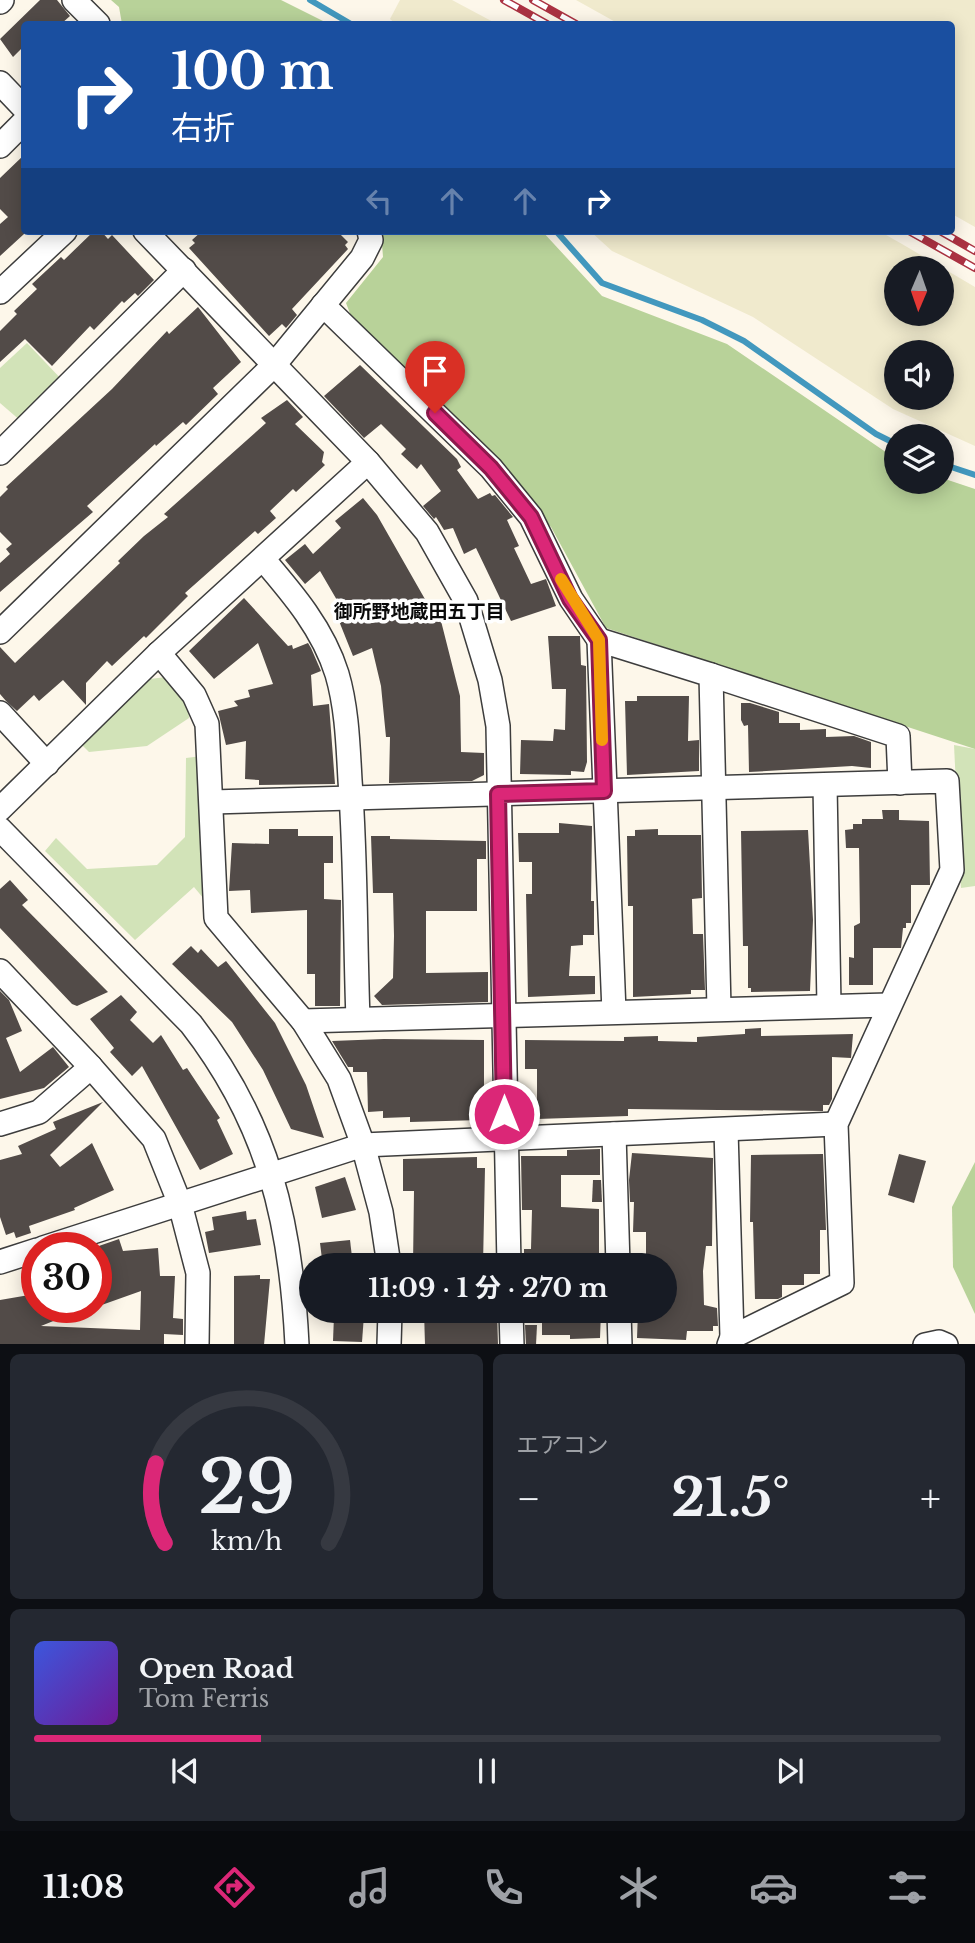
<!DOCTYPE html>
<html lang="ja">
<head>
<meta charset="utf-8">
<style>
  :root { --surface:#171b24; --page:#242831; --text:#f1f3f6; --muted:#9ea1a6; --line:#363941; --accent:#db2777 }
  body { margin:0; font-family:"Libre Baskerville","Noto Sans JP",serif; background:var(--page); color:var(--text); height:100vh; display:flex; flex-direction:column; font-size:26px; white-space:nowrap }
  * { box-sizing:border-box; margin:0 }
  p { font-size:23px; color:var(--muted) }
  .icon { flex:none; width:38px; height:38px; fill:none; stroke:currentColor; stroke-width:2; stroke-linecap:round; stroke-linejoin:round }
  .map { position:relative; height:1344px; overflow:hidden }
  .side { display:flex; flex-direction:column; gap:10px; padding:10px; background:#0d0f14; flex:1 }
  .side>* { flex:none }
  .hud { position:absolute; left:21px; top:21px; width:934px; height:214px; border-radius:7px; box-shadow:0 4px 18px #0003; background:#1a4fa0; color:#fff; overflow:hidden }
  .needle { width:46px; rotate:182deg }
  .tools { position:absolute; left:884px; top:256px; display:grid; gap:14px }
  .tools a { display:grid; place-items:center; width:70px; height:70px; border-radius:50%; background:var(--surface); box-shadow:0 4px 18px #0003; font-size:35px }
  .speed { position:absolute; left:21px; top:1232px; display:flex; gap:14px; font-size:35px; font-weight:700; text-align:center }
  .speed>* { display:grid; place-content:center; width:91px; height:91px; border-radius:50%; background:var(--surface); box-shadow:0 4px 18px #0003; line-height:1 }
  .speed .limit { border:10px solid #d22; background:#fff; color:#111 }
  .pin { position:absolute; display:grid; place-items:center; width:60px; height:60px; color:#fff; margin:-72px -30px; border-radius:50% 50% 50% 0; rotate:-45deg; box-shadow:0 0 7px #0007 }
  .pin .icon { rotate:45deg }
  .me { position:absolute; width:77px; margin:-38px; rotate:0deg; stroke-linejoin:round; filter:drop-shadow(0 0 5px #0008) }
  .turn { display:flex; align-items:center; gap:24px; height:147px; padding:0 35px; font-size:32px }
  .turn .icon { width:91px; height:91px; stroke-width:2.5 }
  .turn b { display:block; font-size:49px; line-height:60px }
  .lanes { display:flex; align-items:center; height:66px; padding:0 35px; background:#0003; justify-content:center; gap:35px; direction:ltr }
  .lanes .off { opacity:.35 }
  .big { font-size:52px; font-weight:700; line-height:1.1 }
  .side .tile { flex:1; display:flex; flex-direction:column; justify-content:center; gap:10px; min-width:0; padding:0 24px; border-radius:10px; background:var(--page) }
  .side .dial { align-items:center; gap:0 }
  .dial svg { height:182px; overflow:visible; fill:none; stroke:var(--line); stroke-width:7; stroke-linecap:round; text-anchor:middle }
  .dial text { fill:var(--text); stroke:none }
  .song { display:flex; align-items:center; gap:21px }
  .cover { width:84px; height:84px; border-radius:10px; background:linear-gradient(135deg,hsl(230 70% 55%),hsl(280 70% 35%)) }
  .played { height:7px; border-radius:4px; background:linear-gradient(90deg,var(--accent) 25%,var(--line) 25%) }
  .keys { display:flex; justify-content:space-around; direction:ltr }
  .heat { display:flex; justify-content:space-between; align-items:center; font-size:38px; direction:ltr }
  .side .tiles { flex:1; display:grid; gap:10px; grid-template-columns:1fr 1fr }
  .tile:last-child { grid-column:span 2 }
  .trip { position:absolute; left:299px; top:1253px; width:378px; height:70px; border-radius:35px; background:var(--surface); box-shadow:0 4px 18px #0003; font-weight:700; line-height:70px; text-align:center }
  .dock { display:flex; height:112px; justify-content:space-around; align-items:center; background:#090b0e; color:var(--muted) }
  .dock .icon { width:49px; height:49px }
  .dock .on { color:var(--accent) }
  .dock b { font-size:32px; color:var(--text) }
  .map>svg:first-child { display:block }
  .farmland { fill:#f0eacd; fill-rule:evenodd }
  .green { fill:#d2e3b8 }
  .forest { fill:#b8d299 }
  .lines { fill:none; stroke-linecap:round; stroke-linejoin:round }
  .stream { stroke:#4298be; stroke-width:6 }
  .building { fill:#524b48 }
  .minor-casing { stroke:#3d3d3d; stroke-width:26 }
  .minor { stroke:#fff; stroke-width:23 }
  .rail-casing { stroke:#ab3242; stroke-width:8 }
  .rail { stroke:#fff; stroke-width:5; stroke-dasharray:16; stroke-linecap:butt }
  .route-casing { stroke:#8e194d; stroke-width:18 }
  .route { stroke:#db2777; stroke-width:12 }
  .slow { stroke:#f59e0b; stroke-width:12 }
  .labels { text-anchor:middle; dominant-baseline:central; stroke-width:7; stroke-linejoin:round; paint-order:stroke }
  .neighbourhood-label { font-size:19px; font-weight:bold; fill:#0a0a0a; stroke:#fff }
</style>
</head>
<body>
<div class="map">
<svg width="975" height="1345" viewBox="0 0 975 1345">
  <rect width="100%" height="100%" fill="#fdf7ea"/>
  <!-- farmland -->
  <g class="farmland">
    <path d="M400,0H452L497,24H396L390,19Z"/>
    <path d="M576,0H975V227L952,214V24H619Z"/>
    <path d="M590,231H879L902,244L975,287V446L893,409L753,317L612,251ZM896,268H942V313H896ZM896,352H942V397H896Z"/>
  </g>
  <!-- green -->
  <g class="green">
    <path d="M27,343L64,382L22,422L0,403V368Z"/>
    <path d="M166,677L188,705L189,718L147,746L89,752L82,745L150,679Z"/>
    <path d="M954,745L975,749V886L961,888Z"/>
    <path d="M202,756L209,905L194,887L135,940L45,851L56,838L87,869L157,865L185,837L186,758Z"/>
  </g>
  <!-- forest -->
  <g class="forest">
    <path d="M111,0H281L329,24H122L119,7Z"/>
    <path d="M381,231H542L602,296L727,344L896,459V481H942V478L975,489V749L606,628L551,527L359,337L346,303L383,257Z"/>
    <path d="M975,1162V1314L953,1267L952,1207Z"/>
  </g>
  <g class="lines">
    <!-- stream -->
    <g class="stream">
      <path d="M310,0L351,24"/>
      <path d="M556,231L602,283L702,320L744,341L876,434L896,444"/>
      <path d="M942,464L975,475"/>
    </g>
  </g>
  <!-- building -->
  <g class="building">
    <path d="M40,0H57L70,16L61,24H24V46L13,57L0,39Z"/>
    <path d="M24,155V234L0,256V224L8,217L0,209V178Z"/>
    <path d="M94,231H101L108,239L112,235L154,280L138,296L135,293L124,303L122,301L94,330L90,326L52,366L25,339L0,362V331L17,314L14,311L37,289L32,284L61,257L64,260Z"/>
    <path d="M202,231H337L348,242L345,245L348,249L292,309L297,315L286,328L282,324L269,336L189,248L195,243L192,240Z"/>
    <path d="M198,307L241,362L213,388L218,394L186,425L183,422L156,446L155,444L87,506L93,512L0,592V563L10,554L6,549L12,544L0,532V497L8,489L6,487L112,389L167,331L169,334Z"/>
    <path d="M360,365L457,459L461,467L457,470L478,499L490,493L492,496L495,495L513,517L507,520L519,546L514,548L531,584L546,579L556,606L511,621L476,548L464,554L453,528L444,530L436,517L434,519L423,506L441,491L421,464L417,469L401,454L406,449L381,424L364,438L324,396Z"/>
    <path d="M287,400L303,417L295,424L324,452L322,462L325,465L296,492L293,489L270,511L276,518L258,534L255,531L185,593L188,596L146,638L144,636L112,666L107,661L86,683V705L63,680L39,701L34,695L17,711L6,701L0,694V647L15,663L120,563L118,561L144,536L168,517L164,514L266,423L261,418Z"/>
    <path d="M363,498L377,515L438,622L441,621L460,696L461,752L484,753V775L472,781L389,783L390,737H386L381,686L372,648L353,656L335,611L341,607L320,571L305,584L285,560L305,544L313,554L341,528L335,521Z"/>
    <path d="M244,598L288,646L292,645L293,649L308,643L311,648L321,671L311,675L313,706L329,704L335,784L259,785V780L245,779L246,741L226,745L218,711L238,706L234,701L250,697L248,690L273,684L258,643L214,679L189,651Z"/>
    <path d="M548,636H580L581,665L586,666L587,762L584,772L571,771V775L520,774L521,740L553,741L554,729L565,730L566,689H552Z"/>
    <path d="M637,696H689L688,741L699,740V771L627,775L625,701H637Z"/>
    <path d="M741,703H750L779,712V723H800V730L826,729V737L854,736L871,742V768L852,766L749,772L748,725L744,726L741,720Z"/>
    <path d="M882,810H899V820L929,821L930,885H911V923H906V928H903L901,948H873V985H849V957L854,958V926L860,923L859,848H846L845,830L853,829V824H862V819H883Z"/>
    <path d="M559,823L592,826L591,901H594V935H583V945L571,946L569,976H595V994L528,997L526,894H532V862H519L518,833H559Z"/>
    <path d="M269,829H298V836H333V863H324V899L341,900L340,1006H315V974H307V910L251,913L250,890L229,891L232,843L269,844Z"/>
    <path d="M658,829V835H701L702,898L692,899L693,934H703L705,990H691V994L633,997V906H628L627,836H635V830Z"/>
    <path d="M808,830L813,920L810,991L751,992V988H748V946H743L741,831Z"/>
    <path d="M371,836H390V839L486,841V859H477V911H426V973L488,972V1002L382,1005L374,996L393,978L394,936L393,893H373Z"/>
    <path d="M10,880L28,900L22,905L108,992L77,1006L72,1004L0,928V889Z"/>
    <path d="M191,946L198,953L201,949L218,967L226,961L275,1023L306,1085L324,1138L291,1129L263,1070L232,1022L172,964Z"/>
    <path d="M0,991L9,1000L22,1031L6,1038L20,1072L53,1047L69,1067L44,1088L0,1099Z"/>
    <path d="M121,995L137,1012L130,1020L153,1043L161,1035L183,1070L187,1068L220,1118L217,1120L233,1154L200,1170L142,1066L132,1076L110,1052L114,1048L90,1019Z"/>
    <path d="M761,1028V1036L853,1034L851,1058L832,1057V1099L829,1105H823V1111L628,1109V1116L537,1119V1069H525V1040L624,1041V1037L658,1036V1041L697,1042V1037L745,1034V1029Z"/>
    <path d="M384,1039L484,1040V1111H480L481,1120L410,1122V1117L383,1118V1111L368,1112L367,1072H353V1067H348L332,1041Z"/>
    <path d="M103,1102L50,1155L60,1167L92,1143L114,1190L74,1208L75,1210L29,1226L31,1233L16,1238L14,1232L6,1235L0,1217V1160L22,1154L18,1146L56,1129L53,1122Z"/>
    <path d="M600,1149V1175H561V1207L599,1209V1265H524V1249H531L532,1210H522L521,1156H567V1150Z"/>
    <path d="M632,1153L713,1158L712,1246H706L703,1271L704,1305L717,1308L718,1326H713V1331H687L686,1340L637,1338L638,1311H666L667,1280L665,1265H646V1232H633L634,1202H630L629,1180Z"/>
    <path d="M823,1154L826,1230H820V1274H804V1285H782V1297L778,1299H755L753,1222H750L751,1155Z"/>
    <path d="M899,1154L926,1161L914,1203L888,1195Z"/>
    <path d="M477,1157V1168H485L483,1265H413L414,1191H403V1159Z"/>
    <path d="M345,1177L356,1210L322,1218L315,1187Z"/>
    <path d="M593,1180H601L602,1202H592Z"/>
    <path d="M246,1211L247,1220L256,1219L261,1245L209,1253L205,1232L214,1230L212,1217Z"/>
    <path d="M119,1239L123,1251L158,1248L160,1276H175L173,1318L183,1319V1335L164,1334V1345H0V1300L35,1294L37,1307H88L41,1326L140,1330L141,1291L96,1307V1247Z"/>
    <path d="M350,1240L352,1257L322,1259L320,1243Z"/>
    <path d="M260,1275V1279H270L264,1345H234V1276Z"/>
    <path d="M424,1311H497L498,1345H425Z"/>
    <path d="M575,1311H601L600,1338L570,1339V1335H542V1316H575Z"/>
    <path d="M339,1314L364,1315L362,1342L333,1341L334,1316Z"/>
    <path d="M525,1325H537L536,1345H526Z"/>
  </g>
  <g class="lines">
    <defs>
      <g id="minor">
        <path d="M74,0L98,24"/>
        <path d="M0,2L2,0"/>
        <path d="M0,83L24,108"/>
        <path d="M0,146L24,122"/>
        <path d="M145,231L368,462L427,532L466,601L490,680L498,726L509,1265"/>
        <path d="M0,292L65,231"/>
        <path d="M323,305L491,468L531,517L571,599L599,640"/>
        <path d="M0,453L184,270"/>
        <path d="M263,559C293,594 323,629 337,674C347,708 348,745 350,780C356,859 355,939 358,1019"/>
        <path d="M0,632L274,365L362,258L371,240L369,231"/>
        <path d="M159,653L194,695L207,724L216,918L303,1021L339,1079L363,1145L381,1212L389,1265"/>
        <path d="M711,675L898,736L900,783"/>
        <path d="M0,713L47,764"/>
        <path d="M825,785L829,1006"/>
        <path d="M212,802L947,781L952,870L836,1124L842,1283L732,1337"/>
        <path d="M0,809L159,653L368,462"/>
        <path d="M0,829L191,1024C268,1123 291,1221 297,1345"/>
        <path d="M0,971L91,1067L154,1139L180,1204L198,1273L197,1345"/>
        <path d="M614,1012L599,640L711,675L719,1009"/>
        <path d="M303,1021L888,1005"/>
        <path d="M0,1124L39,1112L91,1067"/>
        <path d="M726,1130L732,1337L729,1345"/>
        <path d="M614,1134L618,1265"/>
        <path d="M43,1248L363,1145L836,1124"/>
        <path d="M0,1262L37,1250"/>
        <path d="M511,1311L512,1345"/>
        <path d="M619,1311L620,1345"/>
        <path d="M389,1345L390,1311"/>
        <path d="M925,1345L939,1342L946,1345"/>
      </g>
    </defs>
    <!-- minor casing -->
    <use href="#minor" class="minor-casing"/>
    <!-- minor -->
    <use href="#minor" class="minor"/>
    <defs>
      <g id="rail">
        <path d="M504,0L547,24"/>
        <path d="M533,0L576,24"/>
        <path d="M909,231L975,268"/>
        <path d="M940,231L975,251"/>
      </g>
    </defs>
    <!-- rail casing -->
    <use href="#rail" class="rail-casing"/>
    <!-- rail -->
    <use href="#rail" class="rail"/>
  </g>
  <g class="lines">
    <defs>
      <path id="route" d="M435,413L491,468L531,517L570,599L599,640L604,791L498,794L504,1114"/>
    </defs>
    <!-- route casing -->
    <use href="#route" class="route-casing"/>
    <!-- route -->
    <use href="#route" class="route"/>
    <!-- slow -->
    <path class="slow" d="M561,579L599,640L602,740"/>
  </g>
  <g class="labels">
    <!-- neighbourhood labels -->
    <g class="neighbourhood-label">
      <text x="419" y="611">御所野地蔵田五丁目</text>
    </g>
  </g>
</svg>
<div class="tools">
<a><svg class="needle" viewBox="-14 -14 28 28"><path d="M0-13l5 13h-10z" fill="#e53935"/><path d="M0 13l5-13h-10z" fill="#9ea1a6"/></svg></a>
<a><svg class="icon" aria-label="sound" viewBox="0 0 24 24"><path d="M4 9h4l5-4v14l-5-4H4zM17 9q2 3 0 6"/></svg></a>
<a><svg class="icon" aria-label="layers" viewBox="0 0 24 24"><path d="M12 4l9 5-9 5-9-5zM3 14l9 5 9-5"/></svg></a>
</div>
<div class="speed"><div class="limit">30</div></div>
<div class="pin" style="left:435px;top:413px;background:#d93025"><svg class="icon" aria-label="arrive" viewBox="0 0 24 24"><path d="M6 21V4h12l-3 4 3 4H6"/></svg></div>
<svg class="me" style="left:504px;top:1114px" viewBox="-20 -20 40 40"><circle r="17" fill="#db2777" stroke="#fff" stroke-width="3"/><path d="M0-11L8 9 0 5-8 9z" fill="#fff"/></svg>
<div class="trip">11:09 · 1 分 · 270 m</div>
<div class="hud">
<div class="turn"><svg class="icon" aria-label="right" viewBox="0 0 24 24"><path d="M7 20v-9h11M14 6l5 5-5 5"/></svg><div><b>100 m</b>右折</div></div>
<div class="lanes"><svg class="icon off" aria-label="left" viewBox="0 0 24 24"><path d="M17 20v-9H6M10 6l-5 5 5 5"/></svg><svg class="icon off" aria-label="ahead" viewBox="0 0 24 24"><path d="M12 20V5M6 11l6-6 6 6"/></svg><svg class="icon off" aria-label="ahead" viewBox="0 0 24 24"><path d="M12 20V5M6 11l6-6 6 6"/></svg><svg class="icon" aria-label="right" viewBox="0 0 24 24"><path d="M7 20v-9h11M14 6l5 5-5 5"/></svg></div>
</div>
</div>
<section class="side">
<div class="tiles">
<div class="tile dial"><svg viewBox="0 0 100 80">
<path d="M14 69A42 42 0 1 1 86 69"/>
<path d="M14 69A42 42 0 0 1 10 34" stroke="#db2777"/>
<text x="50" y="56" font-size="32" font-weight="700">29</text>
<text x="50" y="72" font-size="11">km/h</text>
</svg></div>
<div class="tile"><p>エアコン</p>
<div class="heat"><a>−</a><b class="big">21.5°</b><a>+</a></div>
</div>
<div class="tile">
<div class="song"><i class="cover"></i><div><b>Open Road</b><p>Tom Ferris</p></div></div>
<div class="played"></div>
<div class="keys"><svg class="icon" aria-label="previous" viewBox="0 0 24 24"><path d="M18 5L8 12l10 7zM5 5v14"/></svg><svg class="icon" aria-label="pause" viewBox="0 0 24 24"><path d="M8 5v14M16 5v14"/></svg><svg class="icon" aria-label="next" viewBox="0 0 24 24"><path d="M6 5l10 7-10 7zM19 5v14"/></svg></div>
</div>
</div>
</section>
<nav class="dock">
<b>11:08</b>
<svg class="icon on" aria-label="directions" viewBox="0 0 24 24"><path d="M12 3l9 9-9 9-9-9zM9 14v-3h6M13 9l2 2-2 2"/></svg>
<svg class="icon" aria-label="music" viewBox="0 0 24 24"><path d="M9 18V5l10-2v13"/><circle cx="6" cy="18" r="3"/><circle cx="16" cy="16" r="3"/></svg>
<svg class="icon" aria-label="phone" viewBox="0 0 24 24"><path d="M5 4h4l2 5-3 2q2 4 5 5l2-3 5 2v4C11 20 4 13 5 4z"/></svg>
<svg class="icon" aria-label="climate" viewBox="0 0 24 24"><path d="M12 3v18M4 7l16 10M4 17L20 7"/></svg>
<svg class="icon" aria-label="car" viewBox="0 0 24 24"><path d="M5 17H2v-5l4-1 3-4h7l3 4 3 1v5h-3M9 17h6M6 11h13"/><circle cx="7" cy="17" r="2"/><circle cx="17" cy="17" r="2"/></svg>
<svg class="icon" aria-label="filters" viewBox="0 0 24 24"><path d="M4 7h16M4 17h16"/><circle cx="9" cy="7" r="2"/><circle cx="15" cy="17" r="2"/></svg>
</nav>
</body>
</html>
